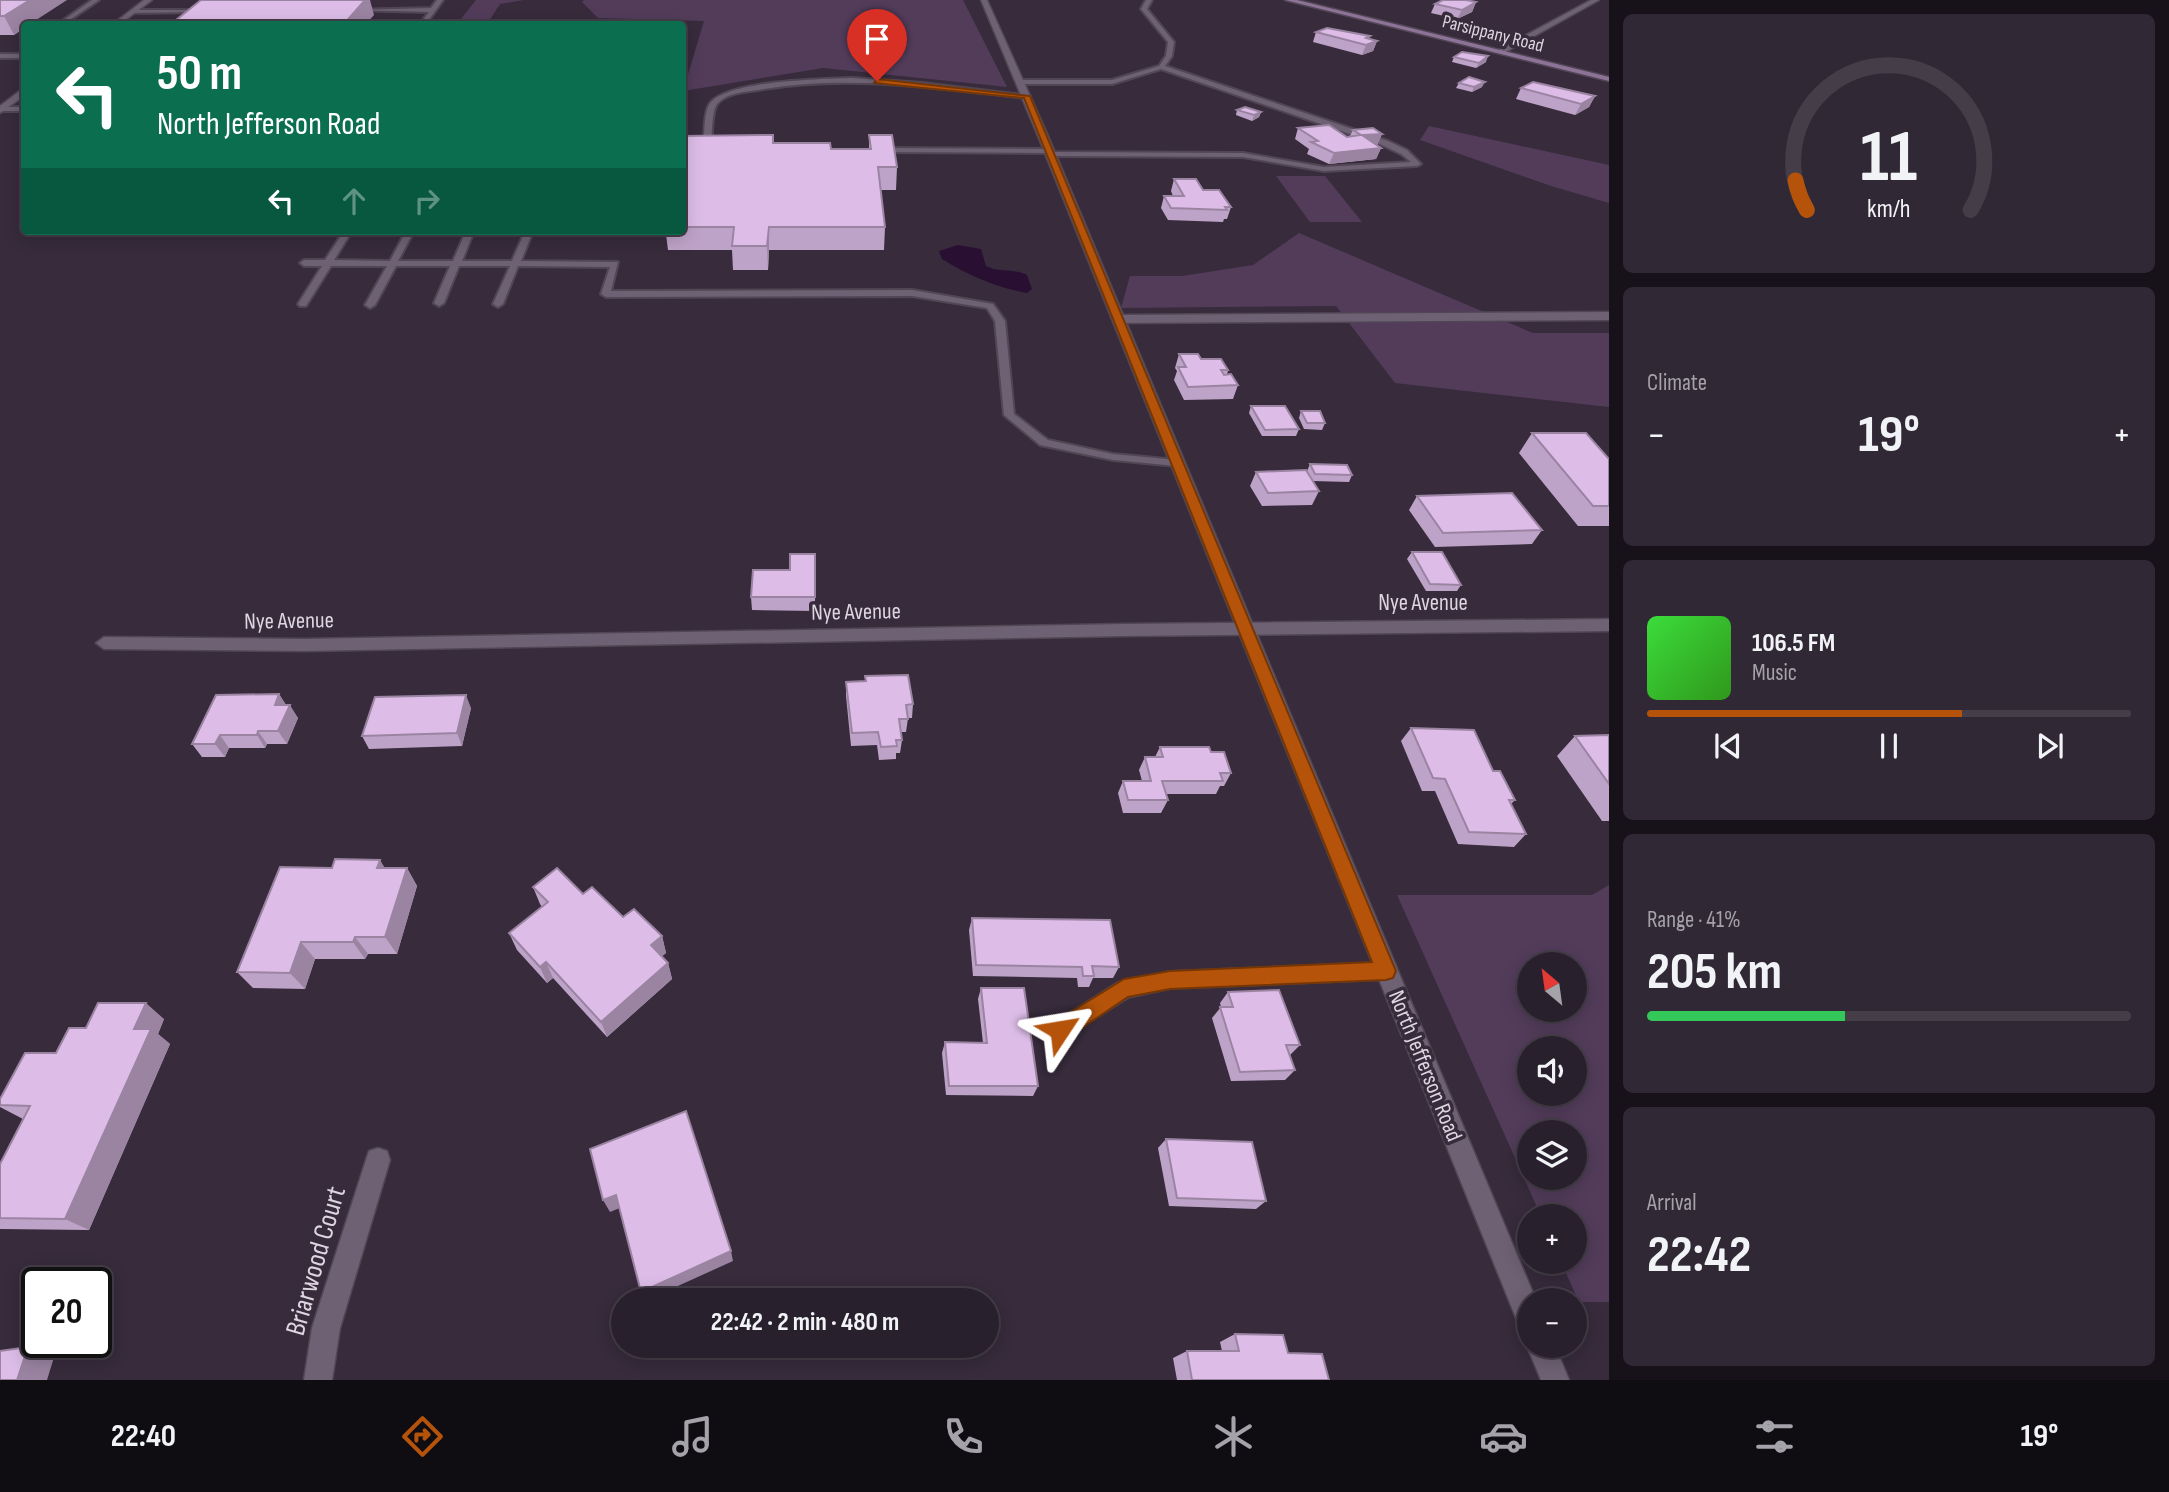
<!DOCTYPE html>
<html lang="en">
<head>
<meta charset="utf-8">
<style>
  :root { --surface:#29202d; --page:#312835; --text:#f1f3f6; --muted:#a5a3aa; --line:#453e49; --accent:#b45309 }
  body { margin:0; font-family:"Sofia Sans Condensed",sans-serif; background:var(--page); color:var(--text); height:100vh; display:flex; flex-direction:column; font-size:26px; white-space:nowrap }
  * { box-sizing:border-box; margin:0 }
  p { font-size:23px; color:var(--muted) }
  .icon { flex:none; width:38px; height:38px; fill:none; stroke:currentColor; stroke-width:2; stroke-linecap:round; stroke-linejoin:round }
  .map { position:relative; flex:1; overflow:hidden }
  .side { display:flex; flex-direction:column; gap:14px; padding:14px; background:#171219; width:560px }
  .side>* { flex:none }
  .guide { position:absolute; left:21px; top:21px; width:665px; height:214px; border-radius:7px; box-shadow:0 4px 18px #0003,0 0 0 2px var(--line); background:#0b6e4f; color:#fff; overflow:hidden }
  .needle { width:46px; rotate:331deg }
  .buttons { position:absolute; left:1517px; top:952px; display:grid; gap:14px }
  .buttons a { display:grid; place-items:center; width:70px; height:70px; border-radius:50%; background:var(--surface); box-shadow:0 4px 18px #0003,0 0 0 2px var(--line); font-size:35px }
  .speed { position:absolute; left:21px; top:1267px; display:flex; gap:14px; font-size:35px; font-weight:700; text-align:center }
  .speed>* { display:grid; place-content:center; width:91px; height:91px; border-radius:50%; background:var(--surface); box-shadow:0 4px 18px #0003,0 0 0 2px var(--line); line-height:1 }
  .speed .limit { border:4px solid #111; border-radius:10px; background:#fff; color:#111 }
  .pin { position:absolute; display:grid; place-items:center; width:60px; height:60px; color:#fff; margin:-72px -30px; border-radius:50% 50% 50% 0; rotate:-45deg; box-shadow:0 0 7px #0007 }
  .pin .icon { rotate:45deg }
  .me { position:absolute; width:77px; margin:-38px; rotate:57deg; stroke-linejoin:round; filter:drop-shadow(0 0 5px #0008) }
  .turn { display:flex; align-items:center; gap:24px; height:147px; padding:0 21px; font-size:32px }
  .turn .icon { width:91px; height:91px; stroke-width:2.5 }
  .turn b { display:block; font-size:49px; line-height:60px }
  .lanes { display:flex; align-items:center; height:66px; padding:0 21px; background:#0003; justify-content:center; gap:35px; direction:ltr }
  .lanes .off { opacity:.35 }
  .big { font-size:52px; font-weight:700; line-height:1.1 }
  .side .tile { flex:1; display:flex; flex-direction:column; justify-content:center; gap:10px; min-width:0; padding:0 24px; border-radius:10px; background:var(--page) }
  .side .dial { align-items:center; gap:0 }
  .dial svg { height:182px; overflow:visible; fill:none; stroke:var(--line); stroke-width:7; stroke-linecap:round; text-anchor:middle }
  .dial text { fill:var(--text); stroke:none }
  .song { display:flex; align-items:center; gap:21px }
  .cover { width:84px; height:84px; border-radius:10px; background:linear-gradient(135deg,hsl(120 70% 55%),hsl(110 70% 35%)) }
  .played { height:7px; border-radius:4px; background:linear-gradient(90deg,var(--accent) 65%,var(--line) 65%) }
  .keys { display:flex; justify-content:space-around; direction:ltr }
  .heat { display:flex; justify-content:space-between; align-items:center; font-size:38px; direction:ltr }
  .charge { height:10px; border-radius:5px; background:linear-gradient(90deg,#34c759 41%,var(--line) 0) }
  .trip { position:absolute; left:611px; top:1288px; width:388px; height:70px; border-radius:35px; background:var(--surface); box-shadow:0 4px 18px #0003,0 0 0 2px var(--line); font-weight:700; line-height:70px; text-align:center }
  .dock { display:flex; height:112px; justify-content:space-around; align-items:center; background:#100d12; color:var(--muted) }
  .dock .icon { width:49px; height:49px }
  .dock .selected { color:var(--accent) }
  .dock b { font-size:32px; color:var(--text) }
  main { display:flex; flex:1; min-height:0 }
  .map>svg:first-child { display:block }
  .green { fill:#523c5a; fill-rule:evenodd }
  .water { fill:#291032 }
  .lines { fill:none; stroke-linecap:round; stroke-linejoin:round }
  .service-casing { stroke:#504654; stroke-width:4 }
  .minor-casing { stroke:#504654; stroke-width:3 }
  .tertiary-casing { stroke:#504654; stroke-width:3 }
  .secondary-casing { stroke:#504654; stroke-width:3 }
  .service { fill:#6f6174; fill-rule:evenodd }
  .minor { fill:#6f6174; fill-rule:evenodd }
  .tertiary { fill:#6f6174; fill-rule:evenodd }
  .secondary { fill:#8e7398; fill-rule:evenodd }
  .wall { fill:#bea3c8 }
  .shaded-wall { fill:#9b84a2 }
  .building { fill:#ddbde8; stroke:#9b84a2; stroke-width:2 }
  .route { fill:#b45309; stroke:#753606; stroke-width:2 }
  .labels { text-anchor:middle; dominant-baseline:central; stroke-width:7; stroke-linejoin:round; paint-order:stroke }
  .far-street-label { font-size:19px; fill:#ddd6e0; stroke:#372b3c }
  .street-label { font-size:23px; fill:#ddd6e0; stroke:#372b3c }
  .near-street-label { font-size:28px; fill:#ddd6e0; stroke:#372b3c }
</style>
</head>
<body>
<main>
<div class="map">
<svg width="1609" height="1380" viewBox="0 0 1609 1380">
  <rect width="100%" height="100%" fill="#372b3c"/>
  <!-- green -->
  <g class="green">
    <path d="M476,0H524L500,4L487,24H457Z"/>
    <path d="M584,0H963L1007,87L823,68L683,91L704,21L598,18L582,2Z"/>
    <path d="M1429,126L1609,165V203L1551,186L1420,140Z"/>
    <path d="M1276,176H1325L1362,222H1310Z"/>
    <path d="M1299,233L1533,333H1609V407L1395,383L1336,306L1121,308L1130,276H1182L1253,265Z"/>
    <path d="M1609,885V1302H1579L1561,1262H1575V1216H1541L1397,895H1592ZM1575,964V1010H1530V964ZM1575,1048V1094H1530V1048ZM1575,1132V1178H1530V1132Z"/>
  </g>
  <!-- water -->
  <path class="water" d="M958,245L981,249L986,266C1000,273 1014,268 1027,275L1032,289L1027,293C998,288 967,275 942,259L939,251Z"/>
  <g class="lines">
    <defs>
      <g id="service">
        <path d="M92,0H99L64,24H58Z"/>
        <path d="M437,0H443L426,24H420L429,12L351,10L431,8Z"/>
        <path d="M1146,0H1152L1147,9L1174,42L1172,56L1165,66L1388,141L1407,150L1421,164L1417,166L1324,171L1243,157L1051,156L1048,153L876,152L872,150L876,148L1049,149L1052,152L1243,153L1324,167L1411,162L1401,154L1382,145L1161,69L1112,84H1021L1018,82L1021,80H1112L1159,66L1166,56L1168,42L1141,9Z"/>
        <path d="M133,10H204L207,12L131,13Z"/>
        <rect x="0" y="54" width="24" height="4"/>
        <path d="M852,78L922,83L1030,96L1027,98C937,88 848,74 758,90C745,92 727,93 718,103C711,110 712,139 711,150L707,152L703,150C705,137 703,119 708,107C717,80 826,79 852,78Z"/>
        <path d="M0,107H24V111H1Z"/>
        <path d="M344,231H352L334,260L390,261L406,231H414L398,261H453L466,231H474L462,261H512L525,231H533L521,261L618,262L611,291L912,290L993,304L1005,321L1014,414L1048,440L1113,454L1177,460L1183,463L1177,466L1113,460L1040,445L1004,415L995,321L987,308L912,296L606,297L601,294L610,267L518,266L503,304L498,307L493,304L510,266H459L444,303L439,306L434,303L450,266H396L375,305L370,308L365,305L387,266H331L306,306H300L298,304L322,266H304L300,263L304,260H325Z"/>
        <path d="M1386,963L1392,965L1395,971L1392,977L1386,979L1170,988L1128,997L1066,1036L1060,1039L1054,1036L1051,1030L1054,1024L1118,983L1170,972Z"/>
      </g>
      <g id="minor">
        <path d="M144,0H152L120,24H113Z"/>
        <path d="M21,90H24V96L0,113V106Z"/>
        <path d="M1609,312V320L1118,323L1112,319L1118,315Z"/>
        <path d="M1609,619V631L1125,636L305,651L104,649L96,643L104,637L305,639L1125,624Z"/>
        <path d="M378,1148L387,1151L390,1160L340,1328L332,1380H304L312,1328L366,1160L369,1151Z"/>
      </g>
      <g id="tertiary">
        <path d="M981,0H987L1048,136L1536,1300H1530V1331L1520,1328L1516,1318L1038,136Z"/>
        <path d="M1591,0H1599L1502,54L1495,52Z"/>
        <path d="M1530,1341V1346H1555L1569,1380H1541L1527,1346Z"/>
      </g>
      <path id="secondary" d="M1285,0H1297L1609,77V81Z"/>
    </defs>
    <!-- service casing -->
    <use href="#service" class="service-casing"/>
    <!-- minor casing -->
    <use href="#minor" class="minor-casing"/>
    <!-- tertiary casing -->
    <use href="#tertiary" class="tertiary-casing"/>
    <!-- secondary casing -->
    <use href="#secondary" class="secondary-casing"/>
    <!-- service -->
    <use href="#service" class="service"/>
    <!-- minor -->
    <use href="#minor" class="minor"/>
    <!-- tertiary -->
    <use href="#tertiary" class="tertiary"/>
    <!-- secondary -->
    <use href="#secondary" class="secondary"/>
  </g>
  <!-- wall -->
  <g class="wall">
    <path d="M0,0L24,24V28L14,35H0Z"/>
    <path d="M1476,2L1472,12L1457,19L1431,13L1435,4Z"/>
    <path d="M1316,32L1369,38L1377,41L1373,51L1362,55L1313,42Z"/>
    <path d="M1454,57L1486,62L1476,68L1452,62Z"/>
    <path d="M1459,83L1482,87L1472,92L1456,88Z"/>
    <path d="M1521,88L1595,96L1589,107L1575,115L1516,99Z"/>
    <path d="M1237,110L1261,112L1259,117L1252,121L1236,115Z"/>
    <path d="M1298,128L1347,137L1350,136L1353,130L1382,134L1377,145L1381,148L1376,159L1329,164L1307,154L1309,149L1295,139Z"/>
    <path d="M869,135L897,167L896,190H881L885,227L884,250H769L768,270H733L732,250H668L666,234H644L643,231H682V136L831,149H869Z"/>
    <path d="M1174,179L1203,190L1231,207L1227,219H1224L1223,222L1168,220L1161,208L1164,196H1173L1171,191Z"/>
    <path d="M1179,354L1201,359L1228,370L1227,375L1238,385L1233,399L1184,400L1174,380L1177,371L1175,368Z"/>
    <path d="M1251,406L1299,429L1296,436H1262L1249,413Z"/>
    <path d="M1301,411L1325,423L1322,430L1304,429L1299,418Z"/>
    <path d="M1532,433L1609,459V526H1578L1519,453Z"/>
    <path d="M1310,464L1352,475L1349,482L1312,481L1319,491L1312,505L1262,506L1250,486L1256,472L1310,477L1307,471Z"/>
    <path d="M1417,496L1542,530L1532,544L1435,547L1409,510Z"/>
    <path d="M1412,552L1461,585L1457,591H1426L1407,559Z"/>
    <path d="M815,554V611L752,610L751,597L790,570Z"/>
    <path d="M865,676L913,704L912,718H908L906,732H900L902,740L900,753H896V759L879,760L877,745L851,746L846,696V682L865,681Z"/>
    <path d="M279,694L286,705L298,718L287,744H267L265,748H229L225,757H202L192,744Z"/>
    <path d="M471,708L462,746L369,749L362,736Z"/>
    <path d="M1411,728L1493,771L1515,800L1511,804L1526,834L1514,847L1458,844L1435,791H1422L1401,741Z"/>
    <path d="M1609,735V821H1602L1557,756L1575,736Z"/>
    <path d="M1160,747L1211,752L1231,773L1224,786H1220L1216,794H1166L1168,800L1161,813H1123L1118,793L1123,781H1142L1139,770L1145,757H1155Z"/>
    <path d="M385,868H407L417,886L397,954H368L365,959H315L305,989L253,988L237,972Z"/>
    <path d="M533,887L583,894L623,917L662,936L666,953L662,956L668,963L672,979L607,1037L553,978L547,983L517,950L509,933L542,907L540,904Z"/>
    <path d="M972,918L1119,967L1113,978H1093L1089,987H1078L1077,978L973,976L969,930Z"/>
    <path d="M981,988L1038,1086L1033,1096L946,1095L942,1053L945,1042L983,1043L978,999Z"/>
    <path d="M1228,992L1300,1045L1290,1055L1295,1070L1285,1080L1231,1081L1212,1018L1221,1007L1220,1003Z"/>
    <path d="M164,1019L158,1034L170,1044L89,1230L0,1229V1164L23,1119L0,1107V1099L86,1028Z"/>
    <path d="M1166,1139L1266,1201L1256,1209L1169,1206L1158,1148Z"/>
    <path d="M1235,1334L1288,1353L1329,1380H1177L1173,1358L1187,1351H1222L1220,1342Z"/>
  </g>
  <!-- shaded-wall -->
  <g class="shaded-wall">
    <path d="M30,0H67L30,24H24V28L14,35L4,16Z"/>
    <path d="M365,0H370L374,15L366,24H344Z"/>
    <path d="M1476,2L1472,12L1457,19L1462,10Z"/>
    <path d="M1370,36L1367,45L1377,41L1373,51L1362,55L1366,45V38Z"/>
    <path d="M1488,56L1486,62L1476,68L1479,63Z"/>
    <path d="M1485,82L1482,87L1472,92L1474,87Z"/>
    <path d="M1595,96L1589,107L1575,115L1581,104Z"/>
    <path d="M1261,112L1259,117L1252,121L1254,115Z"/>
    <path d="M1382,134L1377,145L1362,135Z"/>
    <path d="M1381,148L1376,159L1329,164L1334,153Z"/>
    <path d="M769,227V250L768,270L767,246Z"/>
    <path d="M279,694L287,707L275,705Z"/>
    <path d="M466,695L471,708L462,746L457,733Z"/>
    <path d="M290,705L298,718L287,744L278,731Z"/>
    <path d="M258,731L267,744L265,748L257,735Z"/>
    <path d="M220,735L229,748L225,757L215,744Z"/>
    <path d="M380,860L391,878L377,868Z"/>
    <path d="M407,868L417,886L397,954L385,937Z"/>
    <path d="M662,936L666,953L655,962L651,945Z"/>
    <path d="M355,937L368,954L365,959L353,942Z"/>
    <path d="M301,942L315,959L305,989L290,973Z"/>
    <path d="M546,962L553,978L547,983L540,967Z"/>
    <path d="M668,963L672,979L607,1037L601,1022Z"/>
    <path d="M146,1003L164,1019L158,1034L170,1044L89,1230L65,1219L134,1029Z"/>
    <path d="M616,1195L622,1207L610,1212L603,1200Z"/>
    <path d="M731,1251L733,1261L647,1300L641,1292Z"/>
    <path d="M28,1347L55,1354L47,1380H17Z"/>
  </g>
  <!-- building -->
  <g class="building">
    <path d="M0,0H30L4,16H0Z"/>
    <path d="M201,0H365L344,24H171Z"/>
    <path d="M1443,0H1466L1476,2L1462,10L1435,4Z"/>
    <path d="M1327,28L1370,36L1366,38L1377,41L1366,45L1316,32Z"/>
    <path d="M1462,52L1488,56L1479,63L1454,57Z"/>
    <path d="M1469,77L1485,82L1474,87L1459,83Z"/>
    <path d="M1533,82L1595,96L1581,104L1521,88Z"/>
    <path d="M1245,107L1261,112L1254,115L1237,110Z"/>
    <path d="M1329,125L1347,137L1361,135L1353,130L1373,128L1382,134L1362,135L1381,148L1334,153L1311,142L1318,141L1298,128Z"/>
    <path d="M773,135V143H830L831,149H871L869,135H892L897,167H878L885,227H769L767,246H732L734,227H682V136Z"/>
    <path d="M1174,179H1196L1203,190H1219L1231,207H1225L1227,210L1171,208L1164,196H1184Z"/>
    <path d="M1179,354H1198L1201,359H1221L1228,370H1221L1224,375L1231,374L1238,385L1188,387L1178,367H1186Z"/>
    <path d="M1251,406H1285L1299,429L1265,430Z"/>
    <path d="M1301,411H1320L1325,423H1307Z"/>
    <path d="M1532,433H1586L1609,459V506H1593Z"/>
    <path d="M1310,464L1347,465L1352,475L1315,474Z"/>
    <path d="M1306,470L1319,491L1268,493L1256,472Z"/>
    <path d="M1512,493L1542,530L1443,533L1417,496Z"/>
    <path d="M1412,552H1442L1461,585L1430,584Z"/>
    <path d="M790,554H815V597H751L753,570H790Z"/>
    <path d="M908,675L913,704L906,705L908,719H899L902,740H896L897,746L881,747L878,732L852,733L846,682L866,681L865,676Z"/>
    <path d="M279,694L275,705H290L278,731H258L257,735H220L215,744H192L216,695Z"/>
    <path d="M466,695L457,733L362,736L375,697Z"/>
    <path d="M1411,728L1474,730L1493,771H1500L1515,800H1509L1526,834L1469,832L1445,779L1433,778Z"/>
    <path d="M1609,735V784L1575,736Z"/>
    <path d="M1160,747H1209L1211,752H1224L1231,773H1220L1223,781H1162L1168,800H1128L1123,781H1151L1145,757H1163Z"/>
    <path d="M335,859L380,860L377,868H407L385,937H355L353,942H301L290,973L237,972L280,867L332,868Z"/>
    <path d="M557,868L583,894L592,887L623,917L634,909L662,936L651,945L668,963L601,1022L546,962L540,967L509,933L548,902L533,887Z"/>
    <path d="M972,918L1110,920L1119,967L1092,966L1094,976H1083L1082,967L976,965Z"/>
    <path d="M981,988H1024L1038,1086H949L945,1042L987,1043Z"/>
    <path d="M1279,990L1300,1045H1286L1295,1070L1240,1072L1220,1007H1233L1228,992Z"/>
    <path d="M98,1003H146L134,1029H151L65,1219L0,1218V1164L30,1106L0,1105V1099L25,1053H56L69,1028H86Z"/>
    <path d="M686,1111L731,1251L641,1292L616,1195L603,1200L590,1149Z"/>
    <path d="M1166,1139L1252,1142L1266,1201L1177,1198Z"/>
    <path d="M1235,1334L1283,1335L1288,1353L1322,1354L1329,1380H1192L1187,1351H1239Z"/>
    <path d="M28,1347L17,1380H0V1351Z"/>
  </g>
  <!-- route -->
  <path class="route" d="M877,79L1030,96L1396,971L1393,978L1386,980L1170,989L1128,997L1067,1038L1060,1041L1053,1038L1049,1030L1053,1023L1124,979L1170,971L1372,962L1024,98L874,83Z"/>
  <g class="labels">
    <!-- far-street labels -->
    <g class="far-street-label">
      <text transform="translate(1493 34) rotate(14)">Parsippany Road</text>
    </g>
    <!-- street labels -->
    <g class="street-label">
      <text x="1423" y="603">Nye Avenue</text>
      <text transform="translate(856 612) rotate(-1)">Nye Avenue</text>
      <text transform="translate(289 621) rotate(-1)">Nye Avenue</text>
      <text transform="translate(1425 1066) rotate(68)">North Jefferson Road</text>
    </g>
    <!-- near-street labels -->
    <g class="near-street-label">
      <text transform="translate(316 1261) rotate(-74)">Briarwood Court</text>
    </g>
  </g>
</svg>
<div class="buttons">
<a><svg class="needle" viewBox="-14 -14 28 28"><path d="M0-13l5 13h-10z" fill="#e53935"/><path d="M0 13l5-13h-10z" fill="#a5a3aa"/></svg></a>
<a><svg class="icon" aria-label="sound" viewBox="0 0 24 24"><path d="M4 9h4l5-4v14l-5-4H4zM17 9q2 3 0 6"/></svg></a>
<a><svg class="icon" aria-label="layers" viewBox="0 0 24 24"><path d="M12 4l9 5-9 5-9-5zM3 14l9 5 9-5"/></svg></a>
<a>+</a>
<a>−</a>
</div>
<div class="speed"><div class="limit">20</div></div>
<div class="pin" style="left:877px;top:81px;background:#d93025"><svg class="icon" aria-label="arrive" viewBox="0 0 24 24"><path d="M6 21V4h12l-3 4 3 4H6"/></svg></div>
<svg class="me" style="left:1060px;top:1030px" viewBox="-20 -20 40 40"><path d="M0-17L14 15 0 8-14 15z" fill="#b45309" stroke="#fff" stroke-width="4"/></svg>
<div class="trip">22:42 · 2 min · 480 m</div>
<div class="guide">
<div class="turn"><svg class="icon" aria-label="left" viewBox="0 0 24 24"><path d="M17 20v-9H6M10 6l-5 5 5 5"/></svg><div><b>50 m</b>North Jefferson Road</div></div>
<div class="lanes"><svg class="icon" aria-label="left" viewBox="0 0 24 24"><path d="M17 20v-9H6M10 6l-5 5 5 5"/></svg><svg class="icon off" aria-label="ahead" viewBox="0 0 24 24"><path d="M12 20V5M6 11l6-6 6 6"/></svg><svg class="icon off" aria-label="right" viewBox="0 0 24 24"><path d="M7 20v-9h11M14 6l5 5-5 5"/></svg></div>
</div>
</div>
<section class="side">
<div class="tile dial"><svg viewBox="0 0 100 80">
<path d="M14 69A42 42 0 1 1 86 69"/>
<path d="M14 69A42 42 0 0 1 9 56" stroke="#b45309"/>
<text x="50" y="56" font-size="32" font-weight="700">11</text>
<text x="50" y="72" font-size="11">km/h</text>
</svg></div>
<div class="tile"><p>Climate</p>
<div class="heat"><a>−</a><b class="big">19°</b><a>+</a></div>
</div>
<div class="tile">
<div class="song"><i class="cover"></i><div><b>106.5 FM</b><p>Music</p></div></div>
<div class="played"></div>
<div class="keys"><svg class="icon" aria-label="previous" viewBox="0 0 24 24"><path d="M18 5L8 12l10 7zM5 5v14"/></svg><svg class="icon" aria-label="pause" viewBox="0 0 24 24"><path d="M8 5v14M16 5v14"/></svg><svg class="icon" aria-label="next" viewBox="0 0 24 24"><path d="M6 5l10 7-10 7zM19 5v14"/></svg></div>
</div>
<div class="tile"><p>Range · 41%</p><b class="big">205 km</b><div class="charge"></div></div>
<div class="tile"><p>Arrival</p><b class="big">22:42</b></div>
</section>
</main>
<nav class="dock">
<b>22:40</b>
<svg class="icon selected" aria-label="directions" viewBox="0 0 24 24"><path d="M12 3l9 9-9 9-9-9zM9 14v-3h6M13 9l2 2-2 2"/></svg>
<svg class="icon" aria-label="music" viewBox="0 0 24 24"><path d="M9 18V5l10-2v13"/><circle cx="6" cy="18" r="3"/><circle cx="16" cy="16" r="3"/></svg>
<svg class="icon" aria-label="phone" viewBox="0 0 24 24"><path d="M5 4h4l2 5-3 2q2 4 5 5l2-3 5 2v4C11 20 4 13 5 4z"/></svg>
<svg class="icon" aria-label="climate" viewBox="0 0 24 24"><path d="M12 3v18M4 7l16 10M4 17L20 7"/></svg>
<svg class="icon" aria-label="car" viewBox="0 0 24 24"><path d="M5 17H2v-5l4-1 3-4h7l3 4 3 1v5h-3M9 17h6M6 11h13"/><circle cx="7" cy="17" r="2"/><circle cx="17" cy="17" r="2"/></svg>
<svg class="icon" aria-label="filters" viewBox="0 0 24 24"><path d="M4 7h16M4 17h16"/><circle cx="9" cy="7" r="2"/><circle cx="15" cy="17" r="2"/></svg>
<b>19°</b>
</nav>
</body>
</html>
